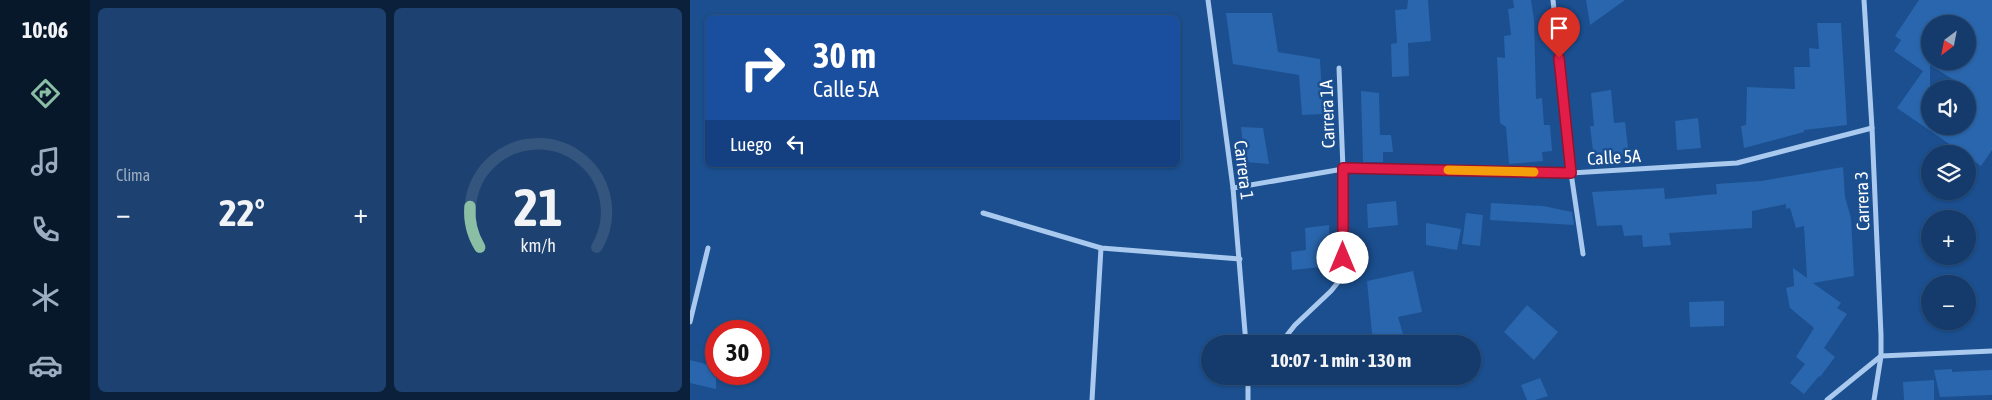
<!DOCTYPE html>
<html lang="es">
<head>
<meta charset="utf-8">
<style>
  :root { --surface:#143b6b; --page:#1d4271; --text:#f1f3f6; --muted:#9dadc1; --line:#33557e; --accent:#8abfa5 }
  body { margin:0; font-family:"Asap Condensed",sans-serif; background:var(--page); color:var(--text); height:100vh; display:flex; flex-direction:column; font-size:19px; white-space:nowrap }
  * { box-sizing:border-box; margin:0 }
  p { font-size:16px; color:var(--muted) }
  .icon { flex:none; width:28px; height:28px; fill:none; stroke:currentColor; stroke-width:2; stroke-linecap:round; stroke-linejoin:round }
  .map { position:relative; flex:1; overflow:hidden }
  .panel { display:flex; flex-direction:column; gap:8px; padding:8px; background:#0b203b; width:600px }
  .panel>* { flex:none }
  .banner { position:absolute; left:15px; top:15px; width:475px; height:152px; border-radius:8px; box-shadow:0 1px 4px #0004,0 0 0 1px var(--line); background:#1a4fa0; color:#fff; overflow:hidden }
  .needle { width:32px; rotate:212deg }
  .buttons { position:absolute; left:1231px; top:15px; display:grid; gap:10px }
  .buttons a { display:grid; place-items:center; width:55px; height:55px; border-radius:50%; background:var(--surface); box-shadow:0 1px 4px #0004,0 0 0 1px var(--line); font-size:25px }
  .speed { position:absolute; left:15px; top:320px; display:flex; gap:10px; font-size:25px; font-weight:700; text-align:center }
  .speed>* { display:grid; place-content:center; width:65px; height:65px; border-radius:50%; background:var(--surface); box-shadow:0 1px 4px #0004,0 0 0 1px var(--line); line-height:1 }
  .speed .limit { border:8px solid #d22; background:#fff; color:#111 }
  .pin { position:absolute; display:grid; place-items:center; width:42px; height:42px; color:#fff; margin:-51px -21px; border-radius:50% 50% 50% 0; rotate:-45deg; box-shadow:0 0 5px #0007 }
  .pin .icon { rotate:45deg }
  .me { position:absolute; width:55px; margin:-28px; rotate:0deg; stroke-linejoin:round; filter:drop-shadow(0 0 4px #0008) }
  .turn { display:flex; align-items:center; gap:18px; height:105px; padding:0 25px; font-size:22px }
  .turn .icon { width:65px; height:65px; stroke-width:2.5 }
  .turn b { display:block; font-size:35px; line-height:42px }
  .then { display:flex; align-items:center; height:48px; padding:0 25px; background:#0003; gap:10px; font-size:19px }
  .big { font-size:38px; font-weight:700; line-height:1.1 }
  .panel .widget { flex:1; display:flex; flex-direction:column; justify-content:center; gap:8px; min-width:0; padding:0 18px; border-radius:8px; background:var(--page) }
  .panel .dial { align-items:center; gap:0 }
  .dial svg { height:130px; overflow:visible; fill:none; stroke:var(--line); stroke-width:7; stroke-linecap:round; text-anchor:middle }
  .dial text { fill:var(--text); stroke:none }
  .heat { display:flex; justify-content:space-between; align-items:center; font-size:28px; direction:ltr }
  .panel .tiles { flex:1; display:grid; gap:8px; grid-template-columns:repeat(2,1fr) }
  .trip { position:absolute; left:511px; top:335px; width:280px; height:50px; border-radius:25px; background:var(--surface); box-shadow:0 1px 4px #0004,0 0 0 1px var(--line); font-weight:700; line-height:50px; text-align:center }
  main { display:flex; flex:1; min-height:0 }
  .menu { display:flex; flex-direction:column; width:90px; justify-content:space-around; align-items:center; background:#08182b; color:var(--muted) }
  .menu .icon { width:35px; height:35px }
  .menu .on { color:var(--accent) }
  .menu b { font-size:22px; color:var(--text) }
  .map>svg:first-child { display:block }
  .building { fill:#2a66ad; fill-rule:evenodd }
  .lines { fill:none; stroke-linecap:round; stroke-linejoin:round }
  .street { stroke:#a9c9ee; stroke-width:5 }
  .route-casing { stroke:#92132f; stroke-width:12 }
  .route { stroke:#e11d48; stroke-width:9 }
  .slow { stroke:#f59e0b; stroke-width:9 }
  .labels { text-anchor:middle; dominant-baseline:central; stroke-width:5; stroke-linejoin:round; paint-order:stroke }
  .street-label { font-size:18px; fill:#fff; stroke:#1b4f8f }
</style>
</head>
<body>
<main>
<nav class="menu">
<b>10:06</b>
<svg class="icon on" aria-label="directions" viewBox="0 0 24 24"><path d="M12 3l9 9-9 9-9-9zM9 14v-3h6M13 9l2 2-2 2"/></svg>
<svg class="icon" aria-label="music" viewBox="0 0 24 24"><path d="M9 18V5l10-2v13"/><circle cx="6" cy="18" r="3"/><circle cx="16" cy="16" r="3"/></svg>
<svg class="icon" aria-label="phone" viewBox="0 0 24 24"><path d="M5 4h4l2 5-3 2q2 4 5 5l2-3 5 2v4C11 20 4 13 5 4z"/></svg>
<svg class="icon" aria-label="climate" viewBox="0 0 24 24"><path d="M12 3v18M4 7l16 10M4 17L20 7"/></svg>
<svg class="icon" aria-label="car" viewBox="0 0 24 24"><path d="M5 17H2v-5l4-1 3-4h7l3 4 3 1v5h-3M9 17h6M6 11h13"/><circle cx="7" cy="17" r="2"/><circle cx="17" cy="17" r="2"/></svg>
</nav>
<section class="panel">
<div class="tiles">
<div class="widget"><p>Clima</p>
<div class="heat"><a>−</a><b class="big">22°</b><a>+</a></div>
</div>
<div class="widget dial"><svg viewBox="0 0 100 80">
<path d="M14 69A42 42 0 1 1 86 69"/>
<path d="M14 69A42 42 0 0 1 8 44" stroke="#8abfa5"/>
<text x="50" y="56" font-size="32" font-weight="700">21</text>
<text x="50" y="72" font-size="11">km/h</text>
</svg></div>
</div>
</section>
<div class="map">
<svg width="1302" height="400" viewBox="0 0 1302 400">
  <rect width="100%" height="100%" fill="#1b4f8f"/>
  <!-- building -->
  <g class="building">
    <path d="M718,0H738L741,41L718,43L719,76L702,77L701,44L707,43L705,10L717,9Z"/>
    <path d="M823,0H841L844,20L846,99L852,98L854,125H860L862,151L852,152L853,161L819,164L816,127L810,123L807,57L815,58L814,36L821,35L818,9L824,8Z"/>
    <path d="M896,0H935L900,25Z"/>
    <path d="M1229,0H1302V150L1291,166L1278,156V154H1274L1207,108L1233,71L1204,51L1211,40L1205,36ZM1240,24H1278V61H1240ZM1240,65L1278,89V126H1240Z"/>
    <path d="M536,13H582L588,52L630,59L633,114L612,115L609,75L543,64Z"/>
    <path d="M1127,23H1151L1157,125L1114,130V132L1054,148L1051,126L1056,125L1057,87L1105,89L1104,67H1120L1119,48L1129,49Z"/>
    <path d="M921,90L924,123L935,122L939,155L904,159L900,126H904L901,93Z"/>
    <path d="M671,91L689,93L690,135H701L703,152H693V162H673Z"/>
    <path d="M1008,118L1011,148L987,150L985,121Z"/>
    <path d="M551,127L573,128L579,164L555,162Z"/>
    <path d="M1153,167L1155,197L1161,218L1164,276L1123,283L1151,303L1147,308L1157,314L1134,348L1145,357L1130,377L1129,376L1114,394L1100,383L1115,364L1106,357L1124,328L1100,308L1096,288L1104,286L1103,268L1117,278L1114,226L1106,228L1100,208L1096,209V204L1062,211V228L979,233L981,245L953,247L952,235L934,236L932,225L907,226L902,192L974,188L975,199L1027,194L1026,184L1071,181Z"/>
    <path d="M706,201L708,225L678,228L677,204Z"/>
    <path d="M801,203L853,206L882,212L884,225L800,220Z"/>
    <path d="M776,213L793,215L790,246L772,244Z"/>
    <path d="M736,223L771,229L767,250L736,245Z"/>
    <path d="M639,225L641,266L602,270L601,252L616,250L615,228Z"/>
    <path d="M723,271L732,312L708,317L716,344H683L677,281Z"/>
    <path d="M1034,301V326L1000,327L999,302Z"/>
    <path d="M837,305L868,332L844,360L814,332Z"/>
    <path d="M0,360L26,367V389L0,383Z"/>
    <path d="M1262,369V372L1302,370V395L1250,397L1244,370Z"/>
    <path d="M850,378L858,396L845,400H837L831,385Z"/>
    <path d="M1244,380V400H1214L1213,382Z"/>
  </g>
  <g class="lines">
    <!-- street -->
    <g class="street">
      <path d="M518,0L543,188L556,344"/>
      <path d="M863,0L881,173L893,254"/>
      <path d="M1174,0L1182,128L1191,335V356L1184,400"/>
      <path d="M543,188L653,169L881,173L1047,163L1182,128"/>
      <path d="M293,213L411,248L550,259"/>
      <path d="M0,322L18,248"/>
      <path d="M590,344L605,325L641,291L653,276V169L649,68"/>
      <path d="M402,400L411,248"/>
      <path d="M558,400V376"/>
      <path d="M1137,400L1191,356L1302,351"/>
    </g>
  </g>
  <g class="lines">
    <defs>
      <path id="route" d="M653,258V168L881,173L869,58"/>
    </defs>
    <!-- route casing -->
    <use href="#route" class="route-casing"/>
    <!-- route -->
    <use href="#route" class="route"/>
    <!-- slow -->
    <path class="slow" d="M758,170L844,172"/>
  </g>
  <g class="labels">
    <!-- street labels -->
    <g class="street-label">
      <text transform="translate(637 114) rotate(-92)">Carrera 1A</text>
      <text transform="translate(924 157) rotate(-3)">Calle 5A</text>
      <text transform="translate(554 170) rotate(83)">Carrera 1</text>
      <text transform="translate(1172 201) rotate(-92)">Carrera 3</text>
    </g>
  </g>
</svg>
<div class="buttons">
<a><svg class="needle" viewBox="-14 -14 28 28"><path d="M0-13l5 13h-10z" fill="#e53935"/><path d="M0 13l5-13h-10z" fill="#9dadc1"/></svg></a>
<a><svg class="icon" aria-label="sound" viewBox="0 0 24 24"><path d="M4 9h4l5-4v14l-5-4H4zM17 9q2 3 0 6"/></svg></a>
<a><svg class="icon" aria-label="layers" viewBox="0 0 24 24"><path d="M12 4l9 5-9 5-9-5zM3 14l9 5 9-5"/></svg></a>
<a>+</a>
<a>−</a>
</div>
<div class="speed"><div class="limit">30</div></div>
<div class="pin" style="left:869px;top:58px;background:#d93025"><svg class="icon" aria-label="arrive" viewBox="0 0 24 24"><path d="M6 21V4h12l-3 4 3 4H6"/></svg></div>
<svg class="me" style="left:653px;top:258px" viewBox="-20 -20 40 40"><circle r="19" fill="#fff"/><path d="M0-13L10 11 0 6-10 11z" fill="#e11d48"/></svg>
<div class="trip">10:07 · 1 min · 130 m</div>
<div class="banner">
<div class="turn"><svg class="icon" aria-label="right" viewBox="0 0 24 24"><path d="M7 20v-9h11M14 6l5 5-5 5"/></svg><div><b>30 m</b>Calle 5A</div></div>
<div class="then">Luego<svg class="icon" aria-label="left" viewBox="0 0 24 24"><path d="M17 20v-9H6M10 6l-5 5 5 5"/></svg></div>
</div>
</div>
</main>
</body>
</html>
